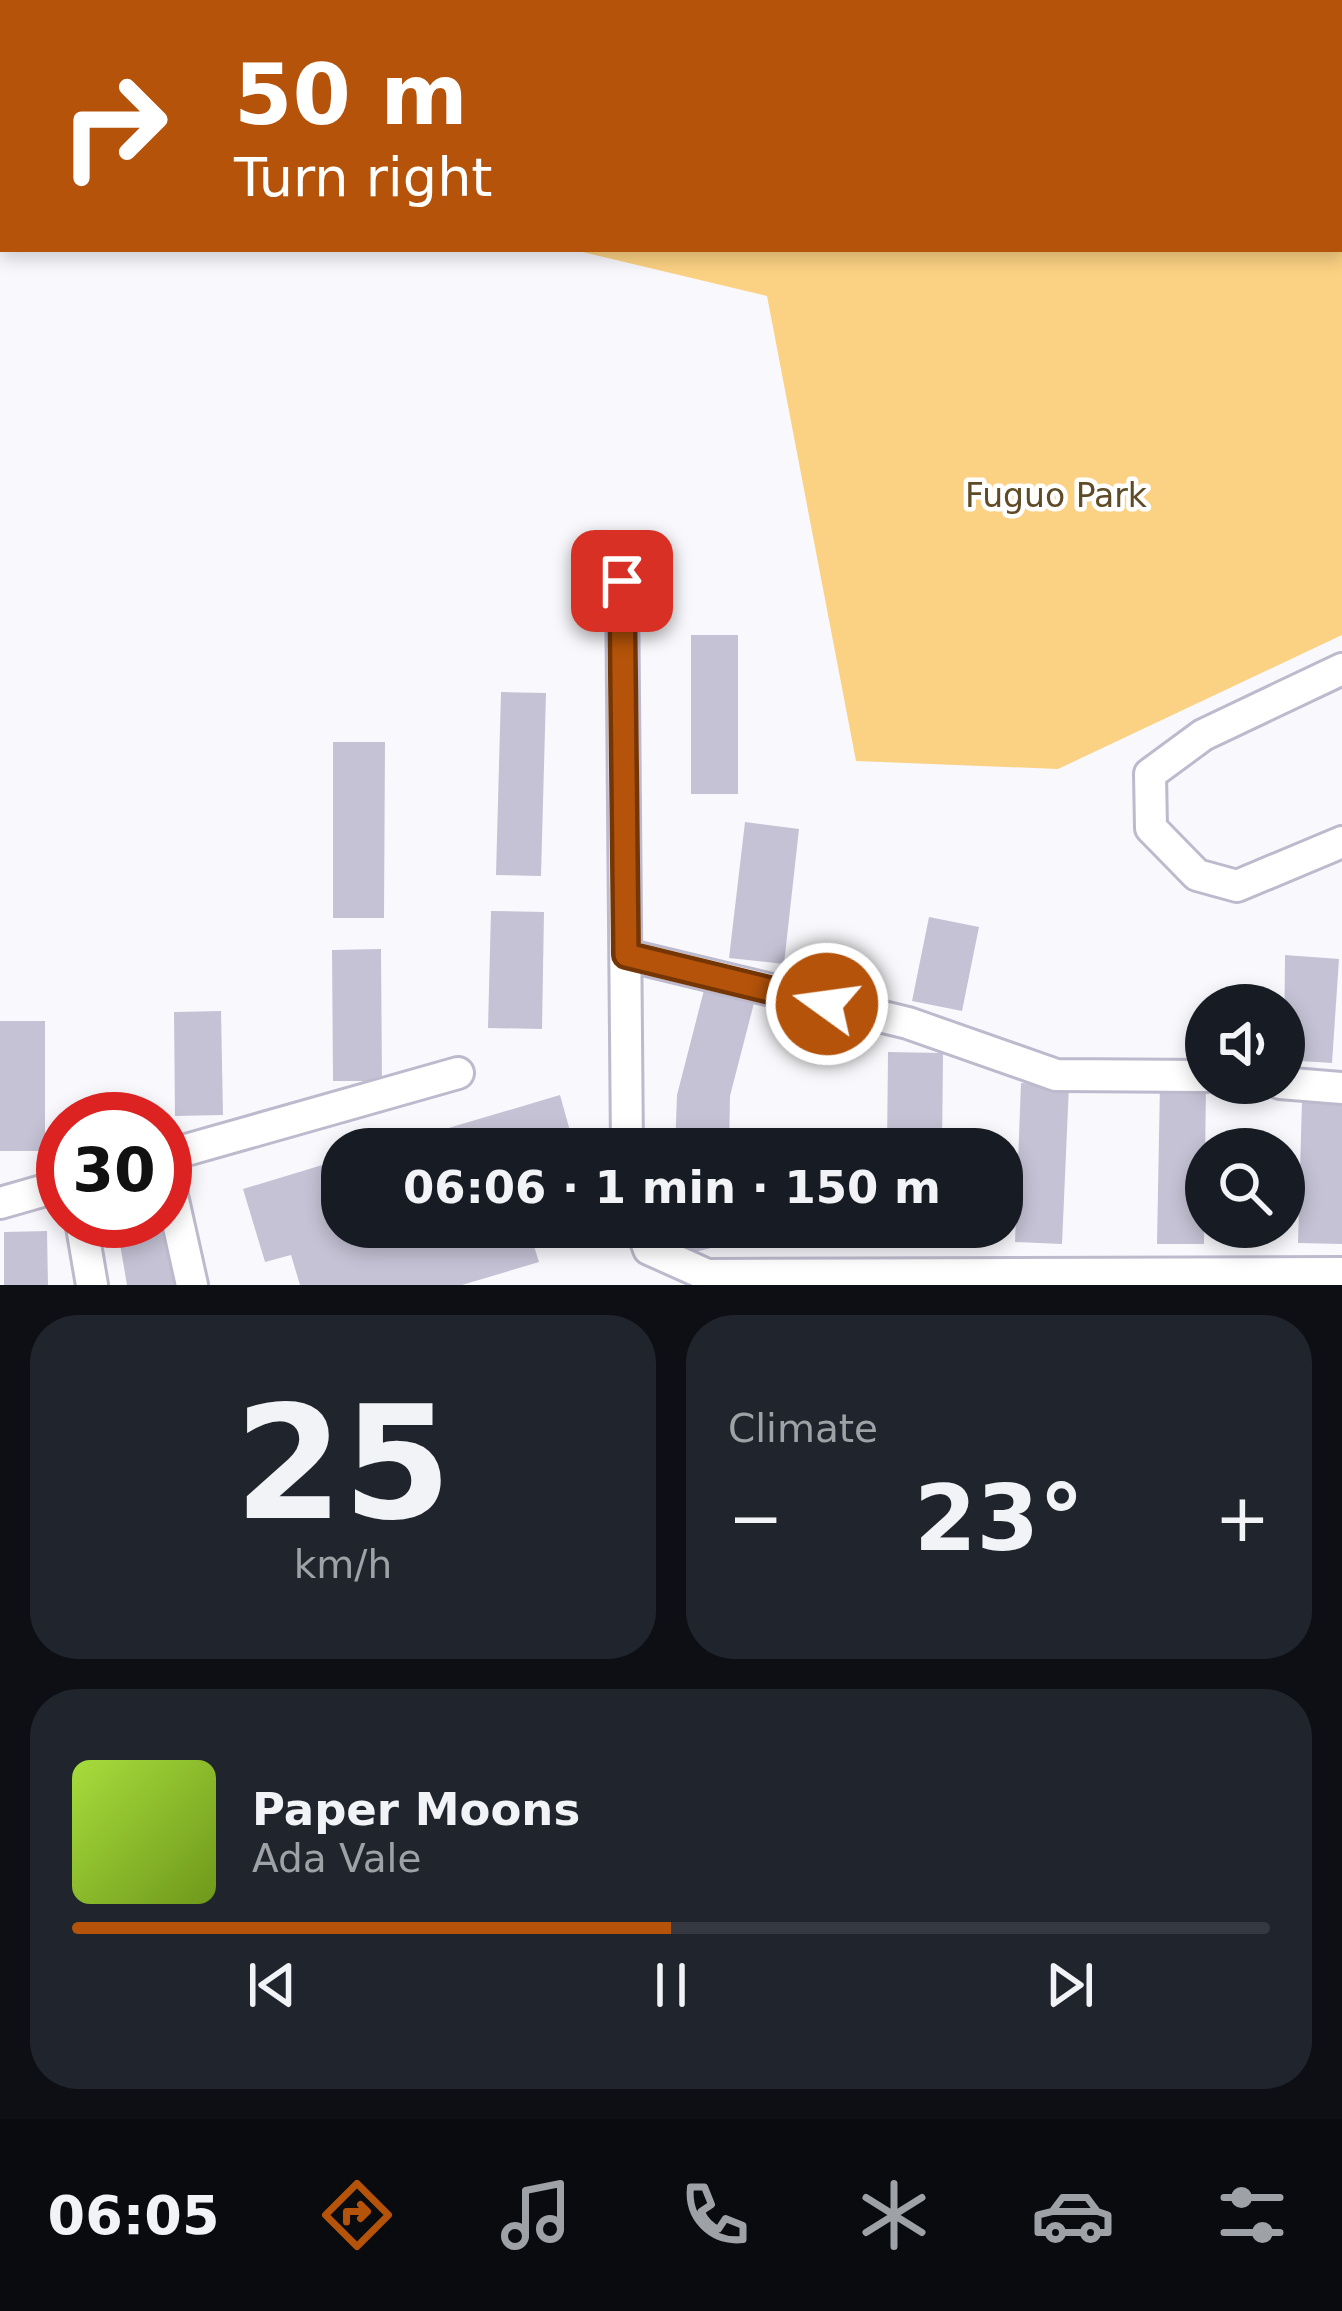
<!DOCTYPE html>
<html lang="en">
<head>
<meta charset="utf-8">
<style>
  :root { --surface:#171b24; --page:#20242c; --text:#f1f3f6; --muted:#9ea1a6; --line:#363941; --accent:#b45309 }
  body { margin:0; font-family:"DejaVu Sans",sans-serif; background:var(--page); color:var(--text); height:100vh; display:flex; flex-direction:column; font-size:45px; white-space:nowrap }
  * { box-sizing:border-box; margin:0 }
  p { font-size:39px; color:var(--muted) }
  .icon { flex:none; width:66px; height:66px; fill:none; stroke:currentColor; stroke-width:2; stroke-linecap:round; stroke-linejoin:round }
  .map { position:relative; height:1285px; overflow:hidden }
  .panel { display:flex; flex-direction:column; gap:30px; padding:30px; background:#0d0f14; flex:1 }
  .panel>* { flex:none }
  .banner { position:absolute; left:0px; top:0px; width:1344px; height:252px; box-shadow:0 6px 18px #0003; background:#b45309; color:#fff; overflow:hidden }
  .controls { position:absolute; left:1185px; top:984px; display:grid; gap:24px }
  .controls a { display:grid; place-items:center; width:120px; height:120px; border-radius:50%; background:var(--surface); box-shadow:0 6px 18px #0003; font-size:60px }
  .speed { position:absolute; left:36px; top:1092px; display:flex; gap:24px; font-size:60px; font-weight:700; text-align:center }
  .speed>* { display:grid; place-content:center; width:156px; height:156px; border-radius:50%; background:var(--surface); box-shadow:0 6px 18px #0003; line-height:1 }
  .speed .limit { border:18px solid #d22; background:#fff; color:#111 }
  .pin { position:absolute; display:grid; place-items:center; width:102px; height:102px; color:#fff; margin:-51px; border-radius:24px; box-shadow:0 6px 18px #0006 }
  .me { position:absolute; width:132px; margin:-66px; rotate:284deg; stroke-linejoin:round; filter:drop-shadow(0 0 9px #0008) }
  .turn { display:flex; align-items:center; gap:42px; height:252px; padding:0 36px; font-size:54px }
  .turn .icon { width:156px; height:156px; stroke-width:2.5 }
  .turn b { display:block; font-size:84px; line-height:102px }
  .big { font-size:90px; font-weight:800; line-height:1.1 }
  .panel .widget { flex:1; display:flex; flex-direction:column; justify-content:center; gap:18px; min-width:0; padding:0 42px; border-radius:48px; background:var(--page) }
  .panel .dial { align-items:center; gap:0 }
  .dial b { font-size:156px; line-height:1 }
  .song { display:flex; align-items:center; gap:36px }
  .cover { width:144px; height:144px; border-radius:18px; background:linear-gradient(135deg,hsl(80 70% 55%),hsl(80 70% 35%)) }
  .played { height:12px; border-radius:6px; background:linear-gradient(90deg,var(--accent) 50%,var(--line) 50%) }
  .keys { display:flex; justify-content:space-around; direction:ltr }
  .heat { display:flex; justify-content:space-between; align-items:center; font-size:66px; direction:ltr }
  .panel .tiles { flex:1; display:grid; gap:30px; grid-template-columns:1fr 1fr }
  .widget:last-child { grid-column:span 2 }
  .trip { position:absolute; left:321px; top:1128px; width:702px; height:120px; border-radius:48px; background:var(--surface); box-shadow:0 6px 18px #0003; font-weight:800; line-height:120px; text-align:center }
  .tabs { display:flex; height:192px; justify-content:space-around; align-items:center; background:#090b0e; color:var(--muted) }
  .tabs .icon { width:84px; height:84px }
  .tabs .current { color:var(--accent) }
  .tabs b { font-size:54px; color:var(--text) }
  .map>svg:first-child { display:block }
  .green { fill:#fbd183 }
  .building { fill:#c5c2d5 }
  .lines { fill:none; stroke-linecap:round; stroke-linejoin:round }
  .minor-casing { stroke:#bdbacd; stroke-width:36 }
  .minor { stroke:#fff; stroke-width:30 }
  .route-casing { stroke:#753606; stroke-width:30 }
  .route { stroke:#b45309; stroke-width:21 }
  .labels { text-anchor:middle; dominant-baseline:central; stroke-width:9; stroke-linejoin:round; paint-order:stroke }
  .park-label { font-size:33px; fill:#5f4b25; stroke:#fff }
</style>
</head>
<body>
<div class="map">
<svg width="1342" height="1285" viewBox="0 0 1342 1285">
  <rect width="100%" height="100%" fill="#f9f9fd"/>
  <!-- green -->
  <path class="green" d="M346,0H1342V635L1058,769L856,761L767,296L570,249H1341V3Z"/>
  <!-- building -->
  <g class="building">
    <rect x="691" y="635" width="47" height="159"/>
    <path d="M501,692L546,693L541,876L496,875Z"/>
    <path d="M333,742H385L384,918H333Z"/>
    <path d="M745,822L799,829L784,964L729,958Z"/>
    <path d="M491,911L544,912L542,1029L488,1028Z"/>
    <path d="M929,917L979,927L962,1011L912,1001Z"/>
    <path d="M381,949L382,1081H333L332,950Z"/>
    <path d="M1285,955L1339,959L1332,1063L1284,1060Z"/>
    <path d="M704,990L754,1003L730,1096L729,1149H675L677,1095Z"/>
    <path d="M221,1011L223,1115L175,1116L174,1012Z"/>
    <rect x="0" y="1021" width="45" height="130"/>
    <path d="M888,1052L943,1053L942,1149H887Z"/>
    <path d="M1021,1083L1069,1085L1062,1244L1015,1242Z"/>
    <path d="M1160,1083H1206L1204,1244H1157Z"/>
    <path d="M560,1095L575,1149H381V1148Z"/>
    <path d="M1302,1100L1342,1101V1244L1298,1243Z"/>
    <path d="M342,1159V1227H528L539,1262L462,1285H300L291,1255L265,1262L243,1189Z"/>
    <path d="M116,1221H164L175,1285H127Z"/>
    <path d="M685,1227H744L747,1239L691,1253Z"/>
    <rect x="886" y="1227" width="55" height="14"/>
    <path d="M47,1231L48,1285H4V1232Z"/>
  </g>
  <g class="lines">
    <defs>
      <g id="minor">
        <path d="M622,581L627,1149"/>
        <path d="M1342,669L1203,735L1150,774L1151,828L1197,875L1237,886L1342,842"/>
        <path d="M626,955L908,1023L1056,1075L1206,1076"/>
        <path d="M1280,1083L1342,1088"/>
        <path d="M165,1156L458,1073"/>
        <path d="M165,1164L192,1285"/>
        <path d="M0,1203L63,1185"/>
        <path d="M81,1221L92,1285"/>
        <path d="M641,1227L649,1249L707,1275L1342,1273"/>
      </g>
    </defs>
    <!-- minor casing -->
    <use href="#minor" class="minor-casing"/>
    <!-- minor -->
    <use href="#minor" class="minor"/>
  </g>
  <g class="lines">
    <defs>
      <path id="route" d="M622,581L626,955L827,1004"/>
    </defs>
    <!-- route casing -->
    <use href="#route" class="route-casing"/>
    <!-- route -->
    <use href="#route" class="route"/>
  </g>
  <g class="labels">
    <!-- park labels -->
    <g class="park-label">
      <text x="1056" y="495">Fuguo Park</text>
    </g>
  </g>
</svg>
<div class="controls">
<a><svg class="icon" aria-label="sound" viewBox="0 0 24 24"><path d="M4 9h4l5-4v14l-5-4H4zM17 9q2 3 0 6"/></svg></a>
<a><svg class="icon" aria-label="search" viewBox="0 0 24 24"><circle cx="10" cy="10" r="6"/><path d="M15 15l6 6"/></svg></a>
</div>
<div class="speed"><div class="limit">30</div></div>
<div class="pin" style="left:622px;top:581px;background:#d93025"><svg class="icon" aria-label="arrive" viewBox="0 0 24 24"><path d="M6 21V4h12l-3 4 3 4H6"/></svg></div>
<svg class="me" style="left:827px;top:1004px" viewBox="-20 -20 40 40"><circle r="17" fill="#b45309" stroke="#fff" stroke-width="3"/><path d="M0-11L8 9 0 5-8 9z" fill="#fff"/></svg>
<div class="trip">06:06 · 1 min · 150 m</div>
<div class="banner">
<div class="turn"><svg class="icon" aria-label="right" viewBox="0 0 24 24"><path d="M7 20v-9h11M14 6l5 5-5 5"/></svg><div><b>50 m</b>Turn right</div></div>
</div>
</div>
<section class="panel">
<div class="tiles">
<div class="widget dial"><b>25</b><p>km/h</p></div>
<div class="widget"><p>Climate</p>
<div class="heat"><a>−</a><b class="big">23°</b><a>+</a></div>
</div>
<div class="widget">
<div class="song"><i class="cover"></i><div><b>Paper Moons</b><p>Ada Vale</p></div></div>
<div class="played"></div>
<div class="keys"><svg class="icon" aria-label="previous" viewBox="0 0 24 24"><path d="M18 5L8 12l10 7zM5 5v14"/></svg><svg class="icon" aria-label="pause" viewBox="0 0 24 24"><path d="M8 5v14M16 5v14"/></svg><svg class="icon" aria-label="next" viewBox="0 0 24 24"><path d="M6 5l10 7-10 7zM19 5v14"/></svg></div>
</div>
</div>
</section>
<nav class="tabs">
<b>06:05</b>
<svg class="icon current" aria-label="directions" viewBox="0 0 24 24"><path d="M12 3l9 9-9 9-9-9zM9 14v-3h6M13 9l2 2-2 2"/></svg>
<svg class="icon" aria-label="music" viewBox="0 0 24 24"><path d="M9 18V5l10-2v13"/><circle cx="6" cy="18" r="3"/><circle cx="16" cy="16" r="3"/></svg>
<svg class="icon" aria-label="phone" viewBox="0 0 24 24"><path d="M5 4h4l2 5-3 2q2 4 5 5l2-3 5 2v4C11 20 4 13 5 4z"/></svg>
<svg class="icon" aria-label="climate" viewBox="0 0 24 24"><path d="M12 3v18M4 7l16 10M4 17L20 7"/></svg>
<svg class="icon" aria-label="car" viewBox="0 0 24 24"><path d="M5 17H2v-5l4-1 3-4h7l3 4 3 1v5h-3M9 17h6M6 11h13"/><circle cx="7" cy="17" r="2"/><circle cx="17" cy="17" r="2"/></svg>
<svg class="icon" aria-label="filters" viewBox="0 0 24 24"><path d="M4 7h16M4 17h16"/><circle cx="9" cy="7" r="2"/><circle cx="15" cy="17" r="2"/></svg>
</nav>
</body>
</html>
